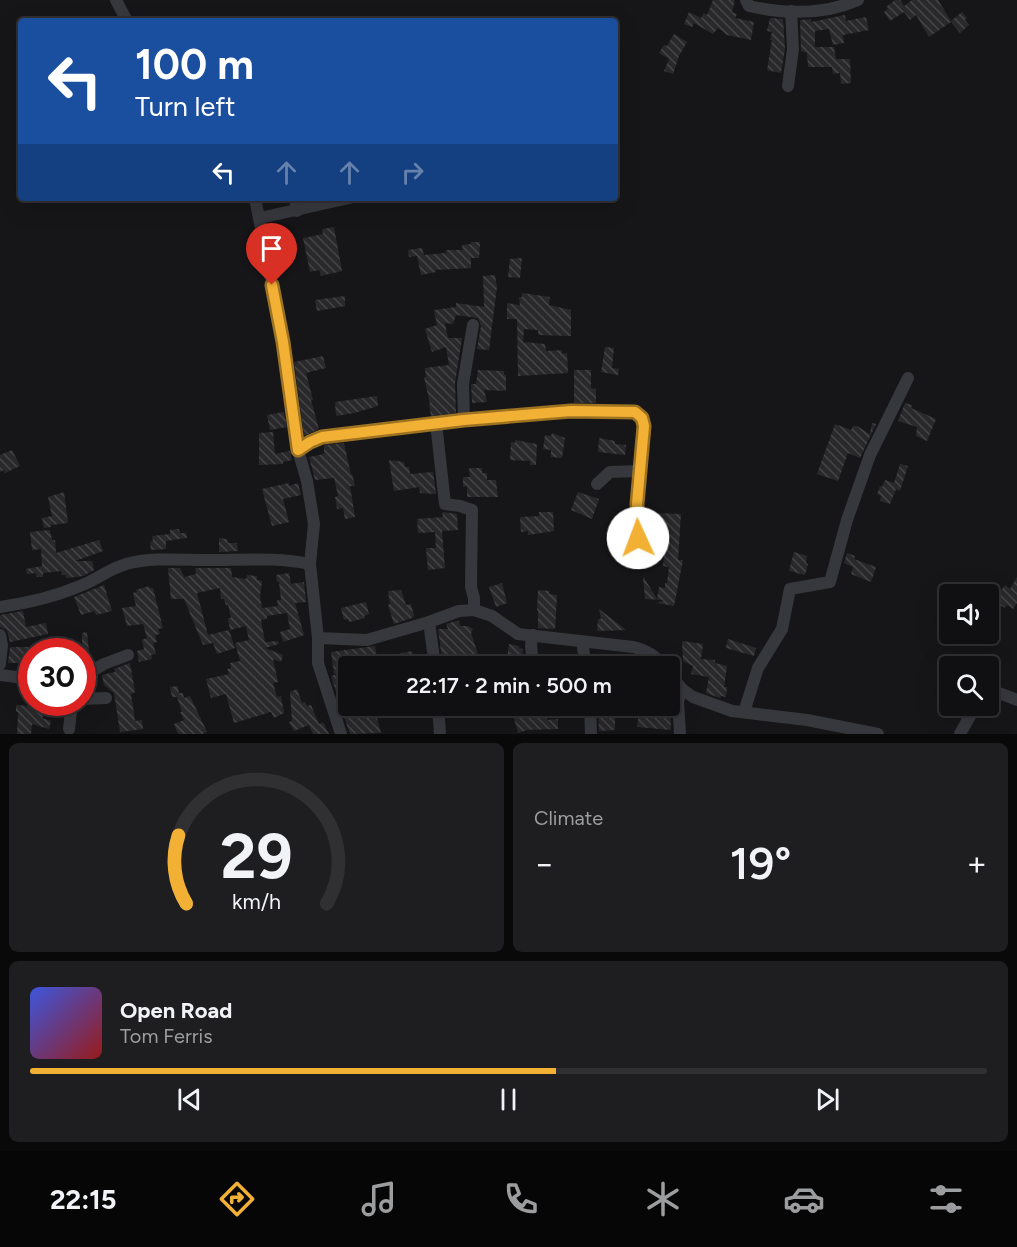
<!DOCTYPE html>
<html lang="en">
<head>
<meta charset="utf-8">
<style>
  :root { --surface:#101012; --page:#1e1e20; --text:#f1f3f6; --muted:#9c9d9f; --line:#303032; --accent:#f2b134 }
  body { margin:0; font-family:Figtree,sans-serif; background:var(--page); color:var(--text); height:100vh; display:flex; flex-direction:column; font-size:22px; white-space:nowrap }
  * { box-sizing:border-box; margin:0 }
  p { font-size:20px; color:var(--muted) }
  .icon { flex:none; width:33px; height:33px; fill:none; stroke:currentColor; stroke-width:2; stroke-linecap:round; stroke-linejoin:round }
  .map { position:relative; height:734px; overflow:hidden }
  .drawer { display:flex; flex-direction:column; gap:9px; padding:9px; background:#09090a; flex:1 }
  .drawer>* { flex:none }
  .hud { position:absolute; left:18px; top:18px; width:600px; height:183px; border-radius:6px; box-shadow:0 6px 24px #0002,0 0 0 2px var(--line); background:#1a4fa0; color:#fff; overflow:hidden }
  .fabs { position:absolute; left:939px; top:584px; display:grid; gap:12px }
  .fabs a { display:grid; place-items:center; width:60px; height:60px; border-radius:6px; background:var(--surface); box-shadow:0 6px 24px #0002,0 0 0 2px var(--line); font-size:30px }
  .speed { position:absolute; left:18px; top:638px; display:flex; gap:12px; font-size:30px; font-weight:700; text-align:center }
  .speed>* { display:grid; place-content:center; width:78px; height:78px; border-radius:50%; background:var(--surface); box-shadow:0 6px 24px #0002,0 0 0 2px var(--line); line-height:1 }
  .speed .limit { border:9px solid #d22; background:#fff; color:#111 }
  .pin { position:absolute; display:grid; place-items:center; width:51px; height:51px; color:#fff; margin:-62px -26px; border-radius:50% 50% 50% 0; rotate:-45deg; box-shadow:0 0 6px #0007 }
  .pin .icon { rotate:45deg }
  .me { position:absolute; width:66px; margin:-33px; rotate:358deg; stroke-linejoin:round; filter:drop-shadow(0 0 4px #0008) }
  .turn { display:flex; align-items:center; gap:21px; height:126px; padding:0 18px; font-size:27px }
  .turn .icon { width:78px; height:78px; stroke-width:2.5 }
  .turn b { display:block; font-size:42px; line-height:51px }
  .lanes { display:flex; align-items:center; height:57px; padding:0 18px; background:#0003; justify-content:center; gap:30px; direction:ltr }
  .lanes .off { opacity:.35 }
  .big { font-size:45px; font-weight:600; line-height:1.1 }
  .drawer .tile { flex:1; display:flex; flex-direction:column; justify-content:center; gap:9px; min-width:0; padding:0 21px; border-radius:9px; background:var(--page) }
  .drawer .dial { align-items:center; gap:0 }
  .dial svg { height:156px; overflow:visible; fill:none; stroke:var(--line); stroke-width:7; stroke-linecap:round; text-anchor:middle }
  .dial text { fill:var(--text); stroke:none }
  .song { display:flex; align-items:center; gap:18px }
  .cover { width:72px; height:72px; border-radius:9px; background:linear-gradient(135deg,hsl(230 70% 55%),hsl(0 70% 35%)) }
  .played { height:6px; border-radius:3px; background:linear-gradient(90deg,var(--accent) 55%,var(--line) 55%) }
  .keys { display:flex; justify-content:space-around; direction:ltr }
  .heat { display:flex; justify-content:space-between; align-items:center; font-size:33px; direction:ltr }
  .drawer .tiles { flex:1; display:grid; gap:9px; grid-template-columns:1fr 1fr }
  .tile:last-child { grid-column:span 2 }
  .trip { position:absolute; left:338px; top:656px; width:342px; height:60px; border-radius:6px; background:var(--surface); box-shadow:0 6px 24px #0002,0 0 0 2px var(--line); font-weight:600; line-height:60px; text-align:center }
  .tabs { display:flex; height:96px; justify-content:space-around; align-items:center; background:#060607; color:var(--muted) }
  .tabs .icon { width:42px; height:42px }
  .tabs .on { color:var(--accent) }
  .tabs b { font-size:27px; color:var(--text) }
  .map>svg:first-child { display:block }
  .building { fill:url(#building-back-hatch) }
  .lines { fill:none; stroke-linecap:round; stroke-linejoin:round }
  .minor { stroke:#37383d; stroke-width:12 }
  .route-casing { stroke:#9d7322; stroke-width:15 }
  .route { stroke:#f2b134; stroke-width:10 }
</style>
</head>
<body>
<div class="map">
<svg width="1017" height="734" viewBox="0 0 1017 734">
  <defs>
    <pattern id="building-back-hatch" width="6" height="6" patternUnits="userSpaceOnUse" patternTransform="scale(1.5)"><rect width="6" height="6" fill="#29292c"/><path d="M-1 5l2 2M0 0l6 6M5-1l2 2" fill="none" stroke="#454548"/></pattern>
  </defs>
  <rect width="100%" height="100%" fill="#161618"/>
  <!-- building -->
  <g class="building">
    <path d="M713,0H735L732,12L737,14L735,18L754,22L751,40L727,35L718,28L713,34L694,23L692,27L684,24L689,12L701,18L704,13L707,15Z"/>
    <path d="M895,0H900L904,6L912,0H938L951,21L962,12L967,18L965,20L969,25L960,33L951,22L929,37L916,15L910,20L904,12L890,21L884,12L888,9L886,7Z"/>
    <path d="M845,15L846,21L866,17L869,30L843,35L844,43L833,45L829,29L815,31V47H834L836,59H850L851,83L841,84L840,73L833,74L832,67H808L807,53L801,51L800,20L811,19V22Z"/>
    <path d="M770,18L783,19L785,49L781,73L767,70L772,40H770L772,32L767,31Z"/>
    <path d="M674,34L687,42L679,56L673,74L664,71L669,59L659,53L664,45L667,46Z"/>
    <path d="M334,227L342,271L321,276L319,270L310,272L303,238L323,234L322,229Z"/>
    <path d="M471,242H480L479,258H471V268L435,270L436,272L421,275L417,256L409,257L408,250L422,248L424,255L446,253V250H463L462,245L471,244Z"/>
    <path d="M522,258L520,278L508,277L510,259Z"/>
    <path d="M495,275L497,287L489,350L477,349L481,326L478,318L456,315L453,324L445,323L448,338H462L455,383L456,413L431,416L429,405L430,404L424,377H426L425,368L449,365L446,347L432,352L425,329L437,325L434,310L456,307V303L484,307L483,276Z"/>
    <path d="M522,293L550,297L549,305L571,310V336L538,335V330L524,329L523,342L545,344L546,351L562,350V354L567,353L568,373L518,376L517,319H507V303L520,305L519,297H522Z"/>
    <path d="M345,296V306L317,311L315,300Z"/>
    <path d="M605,347L614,348L612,368L619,369L618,375L601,372Z"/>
    <path d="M323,356L326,368L306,373L313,400H311L319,429L304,436L294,362Z"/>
    <path d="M478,370L504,371V375H506V391L484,390L487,402L472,403L471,384H476Z"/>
    <path d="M574,370H591V388L596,389V403H574Z"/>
    <path d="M377,396L378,406L354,413L336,416L335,402Z"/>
    <path d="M905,403L912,405L911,408L936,419L927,441L916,436L917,427L898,421Z"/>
    <path d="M284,412L287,427L270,430L267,415Z"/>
    <path d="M872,423L876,424L860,458L848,453L838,481L817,474L835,424L851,430L853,426H857L870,434Z"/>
    <path d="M273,432L275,454L290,451L292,460L283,462V464L259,465V433Z"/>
    <path d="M552,433L565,438L562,458L551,457V450L543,449L545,435L551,436Z"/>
    <path d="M599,438L615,441V444L626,445L625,455L598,452Z"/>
    <path d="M515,440L537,444L536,465H530V461L510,460L511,442L515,443Z"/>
    <path d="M344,443L351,475L352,474L355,486H350L355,517L345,519L343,508L337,509L335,497L338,496L334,478L315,480L309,457L324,454V445Z"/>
    <path d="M12,450L20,466L5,473L4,470L0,472V455Z"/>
    <path d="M389,460L404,462L405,467H409L410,474L433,472L436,494L420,493L419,487L394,491Z"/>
    <path d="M900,464L908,466L900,491L896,489L890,504L880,501L881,496L877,494L880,486L882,487L885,480L894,483Z"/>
    <path d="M469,468H482V473H487V480H496L498,497H467V486L463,487V477H470Z"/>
    <path d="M289,483V486L298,483L301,495L283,499L289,522L272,526L262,489Z"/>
    <path d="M64,492L68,523L51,525V527L44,528L42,518L52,516L48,497Z"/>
    <path d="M578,492L599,499L592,519L571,510Z"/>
    <path d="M442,512L457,514L458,530L442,531L445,568L428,570L426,548H436L435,532L418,533L417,519L443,517Z"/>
    <path d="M539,512H553L554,531L528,535V531L521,532L520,517L539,516Z"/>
    <path d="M656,513L681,514L678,560H683L674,606L657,603L664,600L645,599L643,576L657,599L659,587L665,588V583H667L669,567L663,566L666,532H662V527H655Z"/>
    <path d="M179,529L180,533H186L187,538L166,541V549L151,550L150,542L153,541L152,536L170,534V530Z"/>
    <path d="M50,530L52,540H55L56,553L99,540L103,551L75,561H92L94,570L83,576L66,578V575H62L61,571L43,573V577H37L36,573L27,574L26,569L42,566L41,549L32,550L30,532Z"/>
    <path d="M219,538L227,539L228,543H237L238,551L219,552Z"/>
    <path d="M794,552L807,556L806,563L808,564L805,575L789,571Z"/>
    <path d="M847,553L855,556L854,559L876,567L871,582L851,574L853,567L844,563Z"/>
    <path d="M168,568H180L184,577L196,574L195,568H231L232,577L246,579L247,575L257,576V580L262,581L260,596L262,608L278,606L277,600H281L279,582H277L276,575L289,573L291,584L304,582L306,602L295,603L304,635L283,642L280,632L290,629L287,613L267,616V619L261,620L265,642L278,641L279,644L265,648L283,655L281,662L273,659L278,682L273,683L277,697L281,696L284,713L274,718L271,712L234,723L226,694L211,698L206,679L229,674L227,669L231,668L230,663L240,661L235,643L249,640L246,626L230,630L228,618H231L228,605H226L224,599H221L220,588L197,593L208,635L229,630L235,648L217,654L213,643L203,645L184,599H171Z"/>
    <path d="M1017,577V603L1013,609L1007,605L1005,608L994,601L999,594H974L984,582L987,584L988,583L1000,592L1005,585L1010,589Z"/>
    <path d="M502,583L507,603L496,607L489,587Z"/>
    <path d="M104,585L112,611L96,615L94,611L81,615L74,597Z"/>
    <path d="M149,586L150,588H153L163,628L158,629L160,634L155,635L157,642L153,643L156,654L151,655L152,659L139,662L137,651L144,649L142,640L147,638L143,624L127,626L122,608L136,606L133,593L137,592L136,590Z"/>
    <path d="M401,590L406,605L411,604L414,616L412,618L394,624L388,605L390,604L388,591Z"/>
    <path d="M538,590L550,591L549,594L557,595L555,629L538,628V610H537Z"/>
    <path d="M366,602L369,614L364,616L365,618L349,622L348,619L344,620L341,608Z"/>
    <path d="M599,609L626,630L597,631L598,619H601Z"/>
    <path d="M23,611L26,627L46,623L48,634L10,642L7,630L0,627V615Z"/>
    <path d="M456,621H459L460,626H468L473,629L471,633L479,657L482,656L487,666H443L438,629H448L446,624Z"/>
    <path d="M87,632L89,651H67V647L82,645V633Z"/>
    <path d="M728,639L756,648L754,656L726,648Z"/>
    <path d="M682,641L703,644L701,659L715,660V663L727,666L724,687H727L726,697L721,696L720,698L706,693L709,677L691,674L693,666L683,661Z"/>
    <path d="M509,644L519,646V648L523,649L522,666H506Z"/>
    <path d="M375,646L377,657L348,662V702L340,705L331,676L337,674H334L331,652Z"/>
    <path d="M10,647H32V663H8Z"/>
    <path d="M412,651L414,663L397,666L394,655Z"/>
    <path d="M130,663L135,692L131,694L135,721L142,720L143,729L120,732L114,693L104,685L102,675L115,672L114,669Z"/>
    <path d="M178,686L179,693H183L184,698L190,696L207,732L203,734H178L174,724L184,720L180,712H182L177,697H172L170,687Z"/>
    <path d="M297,689L302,703L305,702L307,706L311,705L319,724L323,722L329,734H313L309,725L294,731L289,722L292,721L290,692Z"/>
    <path d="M16,705L30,706L45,713L42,718L51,721L49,729L32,724L31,734H17L18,712H16Z"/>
    <path d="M360,705L363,712L375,711L381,733L350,734L344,717L347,716L345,710Z"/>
    <path d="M640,705L663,707V705H670L671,730L637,727Z"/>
    <path d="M598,710H602V713L615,712V730L599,731Z"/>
    <path d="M529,715L547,717V720L558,719V729L527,730L518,733L514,718Z"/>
  </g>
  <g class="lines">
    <!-- minor -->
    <g class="minor">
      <path d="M116,0L127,21"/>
      <path d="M746,0L749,6C785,14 824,15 858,0"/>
      <path d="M788,86L793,49L791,11"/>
      <path d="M255,198L283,341L298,450"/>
      <path d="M295,198L297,211"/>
      <path d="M260,218L349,198"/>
      <path d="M464,420L463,384L473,325"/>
      <path d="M436,423L445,504L460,506L472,510L471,587L474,598V610"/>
      <path d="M638,555L637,504L639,471"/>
      <path d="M0,607C28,603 54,597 80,586C96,580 109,569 126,564C152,557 182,560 209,560C243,560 277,557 310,564"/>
      <path d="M429,622L435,666"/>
      <path d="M0,635L2,645L0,664"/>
      <path d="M318,638L367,640L429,622L459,611L474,610L492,616L518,634L633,647C647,650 655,656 664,666"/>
      <path d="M582,642L586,666"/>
      <path d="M533,666L531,645L533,635"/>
      <path d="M669,673L682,689L693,697L732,711L807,720L878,734"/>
      <path d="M0,675L32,679"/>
      <path d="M82,677L104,664L128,655"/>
      <path d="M988,693H999L1017,700"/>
      <path d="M82,699L106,698"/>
      <path d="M438,705L440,734"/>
      <path d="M590,705L591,734"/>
      <path d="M744,712L758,668L782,629L790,589L830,582L847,520L870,455L908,378"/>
      <path d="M69,729L72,702"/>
      <path d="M341,734L318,663V638L310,564L314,524L307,481L298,450L310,442L322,437L464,420L571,411L635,412L642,418L644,426L639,471L610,472L597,484"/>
      <path d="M680,734L678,701L682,689"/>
      <path d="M960,734L976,705"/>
    </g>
  </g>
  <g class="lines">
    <defs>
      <path id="route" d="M272,285L283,342L298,450L310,442L322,437L464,420L571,411L635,412L642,418L644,426L637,504L638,538"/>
    </defs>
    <!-- route casing -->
    <use href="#route" class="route-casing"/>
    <!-- route -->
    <use href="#route" class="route"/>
  </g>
</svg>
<div class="fabs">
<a><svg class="icon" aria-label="sound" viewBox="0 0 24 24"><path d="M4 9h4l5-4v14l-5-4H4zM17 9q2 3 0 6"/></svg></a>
<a><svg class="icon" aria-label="search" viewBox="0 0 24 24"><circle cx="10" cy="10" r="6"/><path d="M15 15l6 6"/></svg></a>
</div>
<div class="speed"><div class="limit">30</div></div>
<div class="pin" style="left:272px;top:285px;background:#d93025"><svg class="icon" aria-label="arrive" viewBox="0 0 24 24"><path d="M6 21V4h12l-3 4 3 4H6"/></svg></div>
<svg class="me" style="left:638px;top:538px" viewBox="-20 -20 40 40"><circle r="19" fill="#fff"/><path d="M0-13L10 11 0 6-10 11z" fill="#f2b134"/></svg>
<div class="trip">22:17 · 2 min · 500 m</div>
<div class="hud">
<div class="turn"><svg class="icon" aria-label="left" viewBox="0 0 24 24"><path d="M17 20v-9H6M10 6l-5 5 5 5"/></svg><div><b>100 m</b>Turn left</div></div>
<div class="lanes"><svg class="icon" aria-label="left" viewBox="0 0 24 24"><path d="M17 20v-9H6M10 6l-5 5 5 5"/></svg><svg class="icon off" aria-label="ahead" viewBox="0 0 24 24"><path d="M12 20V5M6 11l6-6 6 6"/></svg><svg class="icon off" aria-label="ahead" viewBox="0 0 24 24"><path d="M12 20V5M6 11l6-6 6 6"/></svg><svg class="icon off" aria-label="right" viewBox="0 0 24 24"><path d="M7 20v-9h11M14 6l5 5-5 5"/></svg></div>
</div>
</div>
<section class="drawer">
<div class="tiles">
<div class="tile dial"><svg viewBox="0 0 100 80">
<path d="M14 69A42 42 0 1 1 86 69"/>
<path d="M14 69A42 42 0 0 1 10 34" stroke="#f2b134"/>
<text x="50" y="56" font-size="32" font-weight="700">29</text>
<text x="50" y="72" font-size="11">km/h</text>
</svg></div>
<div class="tile"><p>Climate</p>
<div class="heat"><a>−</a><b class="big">19°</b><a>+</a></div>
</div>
<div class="tile">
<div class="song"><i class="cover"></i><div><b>Open Road</b><p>Tom Ferris</p></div></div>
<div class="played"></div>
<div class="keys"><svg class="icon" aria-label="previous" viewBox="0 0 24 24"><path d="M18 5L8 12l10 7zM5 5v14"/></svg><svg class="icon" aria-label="pause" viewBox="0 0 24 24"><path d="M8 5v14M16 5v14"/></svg><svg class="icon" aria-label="next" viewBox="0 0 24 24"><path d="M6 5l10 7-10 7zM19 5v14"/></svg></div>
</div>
</div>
</section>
<nav class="tabs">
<b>22:15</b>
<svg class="icon on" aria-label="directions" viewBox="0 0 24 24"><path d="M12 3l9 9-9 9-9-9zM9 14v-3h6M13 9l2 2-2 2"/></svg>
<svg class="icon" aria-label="music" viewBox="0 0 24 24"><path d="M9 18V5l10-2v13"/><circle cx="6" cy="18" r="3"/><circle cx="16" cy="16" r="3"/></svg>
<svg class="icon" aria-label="phone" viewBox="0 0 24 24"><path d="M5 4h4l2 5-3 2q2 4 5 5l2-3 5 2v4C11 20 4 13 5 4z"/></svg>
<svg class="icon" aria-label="climate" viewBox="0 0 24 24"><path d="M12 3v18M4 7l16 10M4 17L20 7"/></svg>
<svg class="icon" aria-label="car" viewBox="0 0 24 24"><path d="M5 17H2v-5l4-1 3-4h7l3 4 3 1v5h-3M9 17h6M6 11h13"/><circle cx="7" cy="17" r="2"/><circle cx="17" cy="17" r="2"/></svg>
<svg class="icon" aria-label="filters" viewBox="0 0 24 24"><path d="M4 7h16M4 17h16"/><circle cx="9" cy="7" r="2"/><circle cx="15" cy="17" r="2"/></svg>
</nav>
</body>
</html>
